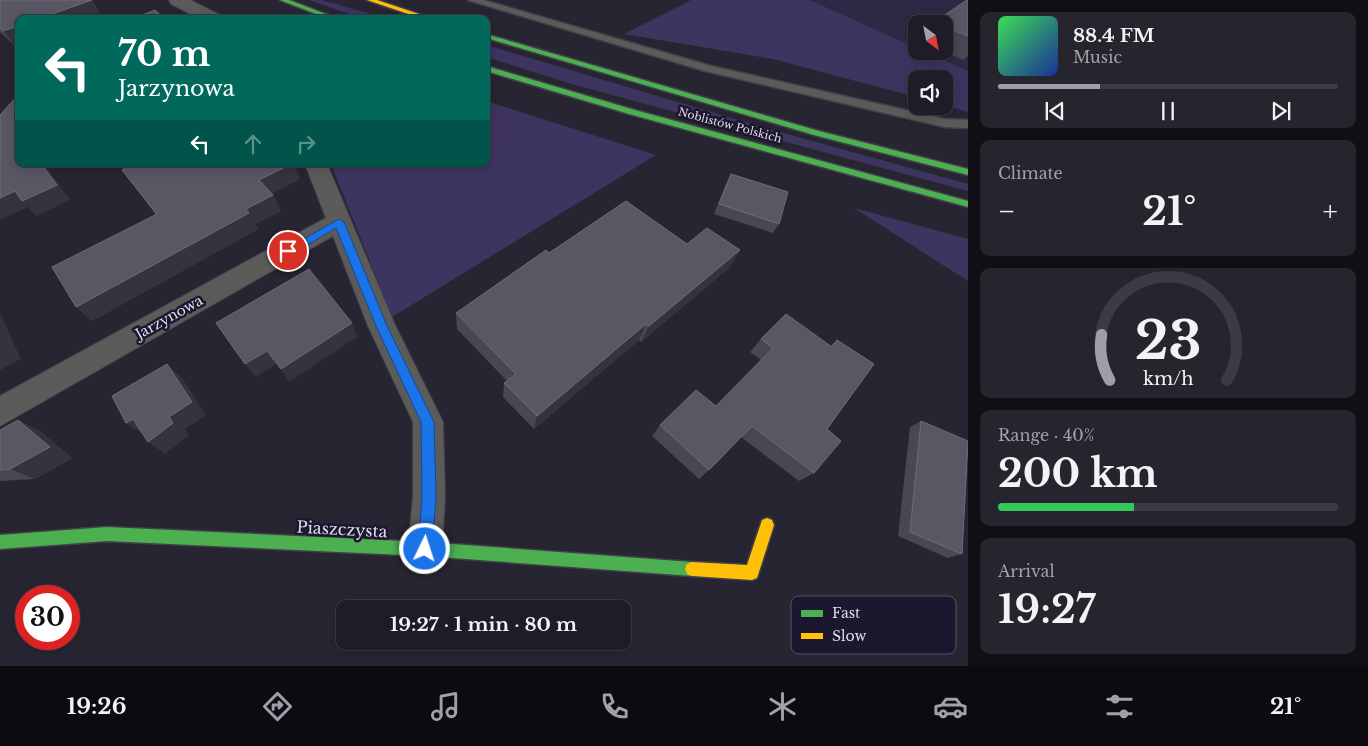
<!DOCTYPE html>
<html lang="en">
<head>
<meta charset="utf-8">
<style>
  :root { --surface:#1e1c26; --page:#26252e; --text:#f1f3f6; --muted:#a1a1a7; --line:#3c3a43; --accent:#9f9dac }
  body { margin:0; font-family:"Libre Baskerville",serif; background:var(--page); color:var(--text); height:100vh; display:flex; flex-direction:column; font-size:19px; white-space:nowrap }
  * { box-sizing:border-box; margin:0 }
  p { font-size:16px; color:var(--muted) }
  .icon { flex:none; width:28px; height:28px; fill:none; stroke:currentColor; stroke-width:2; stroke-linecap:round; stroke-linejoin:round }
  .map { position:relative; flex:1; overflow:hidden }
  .details { display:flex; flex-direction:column; gap:12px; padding:12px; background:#100f15; width:400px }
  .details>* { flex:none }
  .top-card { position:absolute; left:15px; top:15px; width:475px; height:152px; border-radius:10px; box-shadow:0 2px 12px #0003,0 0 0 1px var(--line); background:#00695c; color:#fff; overflow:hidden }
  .needle { width:32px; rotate:148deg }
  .controls { position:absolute; left:908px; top:15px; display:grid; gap:10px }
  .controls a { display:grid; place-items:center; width:45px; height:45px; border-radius:10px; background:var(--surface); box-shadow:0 2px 12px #0003,0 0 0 1px var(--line); font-size:25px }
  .speed { position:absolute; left:15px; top:585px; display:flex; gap:10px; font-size:25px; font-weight:700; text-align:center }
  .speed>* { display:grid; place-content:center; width:65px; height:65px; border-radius:50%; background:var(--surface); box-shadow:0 2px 12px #0003,0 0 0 1px var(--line); line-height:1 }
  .speed .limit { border:8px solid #d22; background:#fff; color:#111 }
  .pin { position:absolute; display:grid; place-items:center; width:42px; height:42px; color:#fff; margin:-21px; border:2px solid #fff; border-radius:50%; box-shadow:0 1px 5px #0007 }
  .me { position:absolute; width:55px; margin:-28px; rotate:4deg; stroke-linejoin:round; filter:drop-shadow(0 0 4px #0008) }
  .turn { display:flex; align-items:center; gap:18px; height:105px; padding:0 20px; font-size:22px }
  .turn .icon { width:65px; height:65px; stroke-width:2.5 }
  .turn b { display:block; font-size:35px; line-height:42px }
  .lanes { display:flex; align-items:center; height:48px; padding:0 20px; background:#0003; justify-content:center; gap:25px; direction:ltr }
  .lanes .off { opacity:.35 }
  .big { font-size:38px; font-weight:700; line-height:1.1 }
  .details .card { flex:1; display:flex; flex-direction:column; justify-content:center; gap:8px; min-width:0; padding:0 18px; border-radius:10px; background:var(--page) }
  .details .dial { align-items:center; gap:0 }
  .dial svg { height:130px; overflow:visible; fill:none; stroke:var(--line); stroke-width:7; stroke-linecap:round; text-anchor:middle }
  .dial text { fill:var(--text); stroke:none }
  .song { display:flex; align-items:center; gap:15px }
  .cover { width:60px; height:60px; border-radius:8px; background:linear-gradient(135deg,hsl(130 70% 55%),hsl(230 70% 35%)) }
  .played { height:5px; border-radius:2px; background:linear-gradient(90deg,var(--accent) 30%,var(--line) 30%) }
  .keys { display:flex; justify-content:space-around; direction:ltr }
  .heat { display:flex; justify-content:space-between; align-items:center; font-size:28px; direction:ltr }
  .charge { height:8px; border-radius:4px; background:linear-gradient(90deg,#34c759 40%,var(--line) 0) }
  .trip { position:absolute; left:336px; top:600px; width:295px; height:50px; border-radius:10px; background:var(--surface); box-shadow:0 2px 12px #0003,0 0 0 1px var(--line); font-weight:700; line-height:50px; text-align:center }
  .menu { display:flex; height:80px; justify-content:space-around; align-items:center; background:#0c0b0f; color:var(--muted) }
  .menu .icon { width:35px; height:35px }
  .menu .active { color:var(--accent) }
  .menu b { font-size:22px; color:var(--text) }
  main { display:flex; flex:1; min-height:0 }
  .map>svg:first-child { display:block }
  .built { fill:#2e2844 }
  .green { fill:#3e3460 }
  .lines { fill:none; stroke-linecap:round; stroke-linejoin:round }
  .lane-casing { stroke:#42404b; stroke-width:3 }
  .street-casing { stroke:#42404b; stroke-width:2 }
  .fast-casing { stroke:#42404b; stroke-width:3 }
  .slow-casing { stroke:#42404b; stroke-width:3 }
  .lane { fill:#5c5b5a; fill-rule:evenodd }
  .street { fill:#5c5b5a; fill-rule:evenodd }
  .fast { fill:#4caf50; fill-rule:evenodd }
  .slow { fill:#ffc107; fill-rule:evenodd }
  .wall { fill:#494754 }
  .shaded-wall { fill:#35333f }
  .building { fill:#595764; stroke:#6e6c7a }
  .route { fill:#1a73e8; stroke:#114b97 }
  .labels { text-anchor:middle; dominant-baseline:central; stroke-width:5; stroke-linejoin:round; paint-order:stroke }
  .far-street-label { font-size:11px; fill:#dfdded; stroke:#1c162e }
  .street-label { font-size:14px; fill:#dfdded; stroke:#1c162e }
  .near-street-label { font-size:16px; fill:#dfdded; stroke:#1c162e }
  .key { fill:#1c162e; stroke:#565267; stroke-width:1 }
  .key-label { font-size:14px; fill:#dfdded }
</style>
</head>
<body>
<main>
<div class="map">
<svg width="968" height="666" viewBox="0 0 968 666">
  <rect width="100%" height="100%" fill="#282532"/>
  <!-- built -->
  <path class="built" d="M810,0H968V71L924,51H944V24H916V48Z"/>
  <!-- green -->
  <g class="green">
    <path d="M309,0H322L389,19H363Z"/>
    <path d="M691,0H810L916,48V51H924L968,71V112L944,105V79H916V97L773,59L624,34Z"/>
    <path d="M486,45L762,127L968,184V191L575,85L486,57Z"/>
    <path d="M486,101L656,155L392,317L331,164H486Z"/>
    <path d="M854,208L968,239V281Z"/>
  </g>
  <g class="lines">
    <defs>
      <path id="lane" d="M468,0H483L711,66L945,119L968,120V128L945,127L705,71Z"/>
      <g id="street">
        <path d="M169,0H190L220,15L223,19H200L171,4Z"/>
        <path d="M305,164H327L395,325L443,422L445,496L442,549L437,561L425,566L413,561L408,549L413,496V422L368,326L333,236L0,426V396L326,218Z"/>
      </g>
      <g id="fast">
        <path d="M280,0H289L339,19H329Z"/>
        <path d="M486,34L819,131L968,169V175L814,135L486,38Z"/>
        <path d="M486,66L635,110L968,201V207L629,114L486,71Z"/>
        <path d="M107,527L425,542L692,562L697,564L699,569L697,574L692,576L425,556L107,541L0,549V535Z"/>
      </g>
      <g id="slow">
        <path d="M367,0H377L434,19H423Z"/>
        <path d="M767,518L772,520L774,525L757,578L752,580L692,576L687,574L685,569L687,564L692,562L747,565L762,520Z"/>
      </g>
    </defs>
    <!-- lane casing -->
    <use href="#lane" class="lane-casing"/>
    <!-- street casing -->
    <use href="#street" class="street-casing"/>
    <!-- fast casing -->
    <use href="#fast" class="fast-casing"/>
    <!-- slow casing -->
    <use href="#slow" class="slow-casing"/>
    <!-- lane -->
    <use href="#lane" class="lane"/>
    <!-- street -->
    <use href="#street" class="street"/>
    <!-- fast -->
    <use href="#fast" class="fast"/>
    <!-- slow -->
    <use href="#slow" class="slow"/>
  </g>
  <!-- wall -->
  <g class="wall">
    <path d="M0,0H92L101,15L19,19V44L15,46L0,32Z"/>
    <path d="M968,0V56L963,60L944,51V24H933L934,22Z"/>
    <path d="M121,164H294L300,179L272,193L281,211L255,224L258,229L92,321L76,307L156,215L122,170L124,169Z"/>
    <path d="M731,174L779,224L773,233L714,214L726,184Z"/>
    <path d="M687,244L740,250L729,268L641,342L639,340L534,429L503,397L504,383L507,381L457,329L456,313L549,253Z"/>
    <path d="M761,339L831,346L837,340L827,429L814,473L799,481L741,437L709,470L699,479L652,436L660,425L716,406L761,360L750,352Z"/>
    <path d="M18,420L41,432L72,458L35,479L0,481V430Z"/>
    <path d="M921,421L962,554L948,558L898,536L910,427Z"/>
  </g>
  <!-- shaded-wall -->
  <g class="shaded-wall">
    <path d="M92,0L101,15L89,19H38Z"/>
    <path d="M19,26V44L15,46L3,31Z"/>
    <path d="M41,164H44L70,200L36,216L28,207L0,220V198Z"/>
    <path d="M291,164H294L300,179L267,196L259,180Z"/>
    <path d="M273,195L281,211L255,224L258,229L92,321L76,307L246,209Z"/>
    <path d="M740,250L729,268L641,342L649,326Z"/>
    <path d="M0,313L21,359L0,370Z"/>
    <path d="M352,323L357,337L289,382L281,369Z"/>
    <path d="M646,324L639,340L534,429L537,416Z"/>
    <path d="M267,351L276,364L256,377L245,364Z"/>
    <path d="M167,364L182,378L206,415L185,429L189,435L165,454L148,442L169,417Z"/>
    <path d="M133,419L144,435L126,423Z"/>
    <path d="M18,420L41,432L72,458L35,479L10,469Z"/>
  </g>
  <!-- building -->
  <g class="building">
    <path d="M0,0H92L38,19H19V26L3,31L0,28Z"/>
    <path d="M967,0H968V36L944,26V24H939L934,22Z"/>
    <path d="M155,10L165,19H132Z"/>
    <path d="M19,94V164H41L57,185L22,201L15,191L0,198V115Z"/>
    <path d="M121,164H291L259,180L273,195L246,209L249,213L76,307L52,267L157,214L122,170L125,168Z"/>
    <path d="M731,174L788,192L779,224L719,204Z"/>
    <path d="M626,201L687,244L707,228L740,250L649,326L646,324L537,416L504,383L516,374L456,313L546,250L549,253Z"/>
    <path d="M309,269L352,323L281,369L267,351L245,364L216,323Z"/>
    <path d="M786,314L832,347L837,340L874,364L827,429L841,441L814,473L752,426L709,470L660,425L696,390L716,406L773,348L761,339Z"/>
    <path d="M167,364L192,402L169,417L173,423L148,442L133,419L126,423L112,396Z"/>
    <path d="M18,420L50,447L10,469L0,470V430Z"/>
    <path d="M921,421L968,441L962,554L910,532Z"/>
  </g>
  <!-- route -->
  <path class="route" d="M339,219L344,222L387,326L434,422L436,496L432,549L430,554L425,556L420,554L418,549L422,496L421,422L376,326L336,228L292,254H284L283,251Z"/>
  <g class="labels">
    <!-- far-street labels -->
    <g class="far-street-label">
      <text transform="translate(730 125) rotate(15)">Noblistów Polskich</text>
    </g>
    <!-- street labels -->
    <g class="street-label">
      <text transform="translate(169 317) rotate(-29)">Jarzynowa</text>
    </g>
    <!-- near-street labels -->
    <g class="near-street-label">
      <text transform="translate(342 529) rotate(3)">Piaszczysta</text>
    </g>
  </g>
  <!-- legend -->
  <rect x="791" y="596" width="165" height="58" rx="8" class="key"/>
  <rect x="801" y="610" width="22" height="7" fill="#4caf50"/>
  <rect x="801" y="633" width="22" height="6" fill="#ffc107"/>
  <g class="key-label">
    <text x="832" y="618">Fast</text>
    <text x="832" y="641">Slow</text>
  </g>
</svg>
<div class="controls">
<a><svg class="needle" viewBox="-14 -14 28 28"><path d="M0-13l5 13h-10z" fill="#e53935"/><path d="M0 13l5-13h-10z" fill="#a1a1a7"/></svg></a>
<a><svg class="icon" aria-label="sound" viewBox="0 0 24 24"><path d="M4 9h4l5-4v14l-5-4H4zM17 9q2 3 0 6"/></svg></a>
</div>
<div class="speed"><div class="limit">30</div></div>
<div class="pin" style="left:288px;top:251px;background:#d93025"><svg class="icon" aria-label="arrive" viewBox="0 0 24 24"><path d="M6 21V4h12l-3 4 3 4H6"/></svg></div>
<svg class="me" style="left:425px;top:549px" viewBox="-20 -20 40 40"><circle r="17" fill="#1a73e8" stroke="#fff" stroke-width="3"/><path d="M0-11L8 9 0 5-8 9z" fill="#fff"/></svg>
<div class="trip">19:27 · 1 min · 80 m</div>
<div class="top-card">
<div class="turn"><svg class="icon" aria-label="left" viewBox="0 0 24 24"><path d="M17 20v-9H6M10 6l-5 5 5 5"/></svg><div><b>70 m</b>Jarzynowa</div></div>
<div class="lanes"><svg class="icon" aria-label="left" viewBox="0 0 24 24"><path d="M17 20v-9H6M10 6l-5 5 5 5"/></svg><svg class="icon off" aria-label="ahead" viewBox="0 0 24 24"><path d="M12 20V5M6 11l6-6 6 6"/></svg><svg class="icon off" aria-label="right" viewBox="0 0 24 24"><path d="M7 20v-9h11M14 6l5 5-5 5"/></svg></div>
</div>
</div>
<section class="details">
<div class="card">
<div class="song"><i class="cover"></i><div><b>88.4 FM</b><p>Music</p></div></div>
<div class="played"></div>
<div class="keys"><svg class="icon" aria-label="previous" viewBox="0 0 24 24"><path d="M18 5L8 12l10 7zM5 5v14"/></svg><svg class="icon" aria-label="pause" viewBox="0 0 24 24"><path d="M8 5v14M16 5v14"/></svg><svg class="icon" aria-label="next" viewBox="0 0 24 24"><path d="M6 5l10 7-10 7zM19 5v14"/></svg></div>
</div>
<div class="card"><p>Climate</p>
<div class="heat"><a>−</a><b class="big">21°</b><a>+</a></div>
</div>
<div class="card dial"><svg viewBox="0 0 100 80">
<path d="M14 69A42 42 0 1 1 86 69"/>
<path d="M14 69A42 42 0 0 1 9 41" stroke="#9f9dac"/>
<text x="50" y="56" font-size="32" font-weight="700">23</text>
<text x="50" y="72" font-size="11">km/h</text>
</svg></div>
<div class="card"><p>Range · 40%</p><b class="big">200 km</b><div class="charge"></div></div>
<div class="card"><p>Arrival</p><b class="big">19:27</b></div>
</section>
</main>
<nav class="menu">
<b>19:26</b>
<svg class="icon active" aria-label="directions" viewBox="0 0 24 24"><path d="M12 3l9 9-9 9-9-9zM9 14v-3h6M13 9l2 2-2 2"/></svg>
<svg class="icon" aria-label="music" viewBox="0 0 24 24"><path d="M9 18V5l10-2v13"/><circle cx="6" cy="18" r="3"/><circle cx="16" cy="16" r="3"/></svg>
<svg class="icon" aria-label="phone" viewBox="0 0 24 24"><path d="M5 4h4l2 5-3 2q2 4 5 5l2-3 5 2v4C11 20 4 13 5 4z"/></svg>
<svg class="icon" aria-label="climate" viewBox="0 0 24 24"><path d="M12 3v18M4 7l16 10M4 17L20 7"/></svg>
<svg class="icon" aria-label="car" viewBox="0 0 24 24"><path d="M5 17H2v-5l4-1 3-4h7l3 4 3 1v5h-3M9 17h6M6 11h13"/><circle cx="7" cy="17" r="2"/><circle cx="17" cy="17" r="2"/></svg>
<svg class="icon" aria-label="filters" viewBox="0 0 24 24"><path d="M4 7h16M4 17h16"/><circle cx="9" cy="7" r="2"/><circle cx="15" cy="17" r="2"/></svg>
<b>21°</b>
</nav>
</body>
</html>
